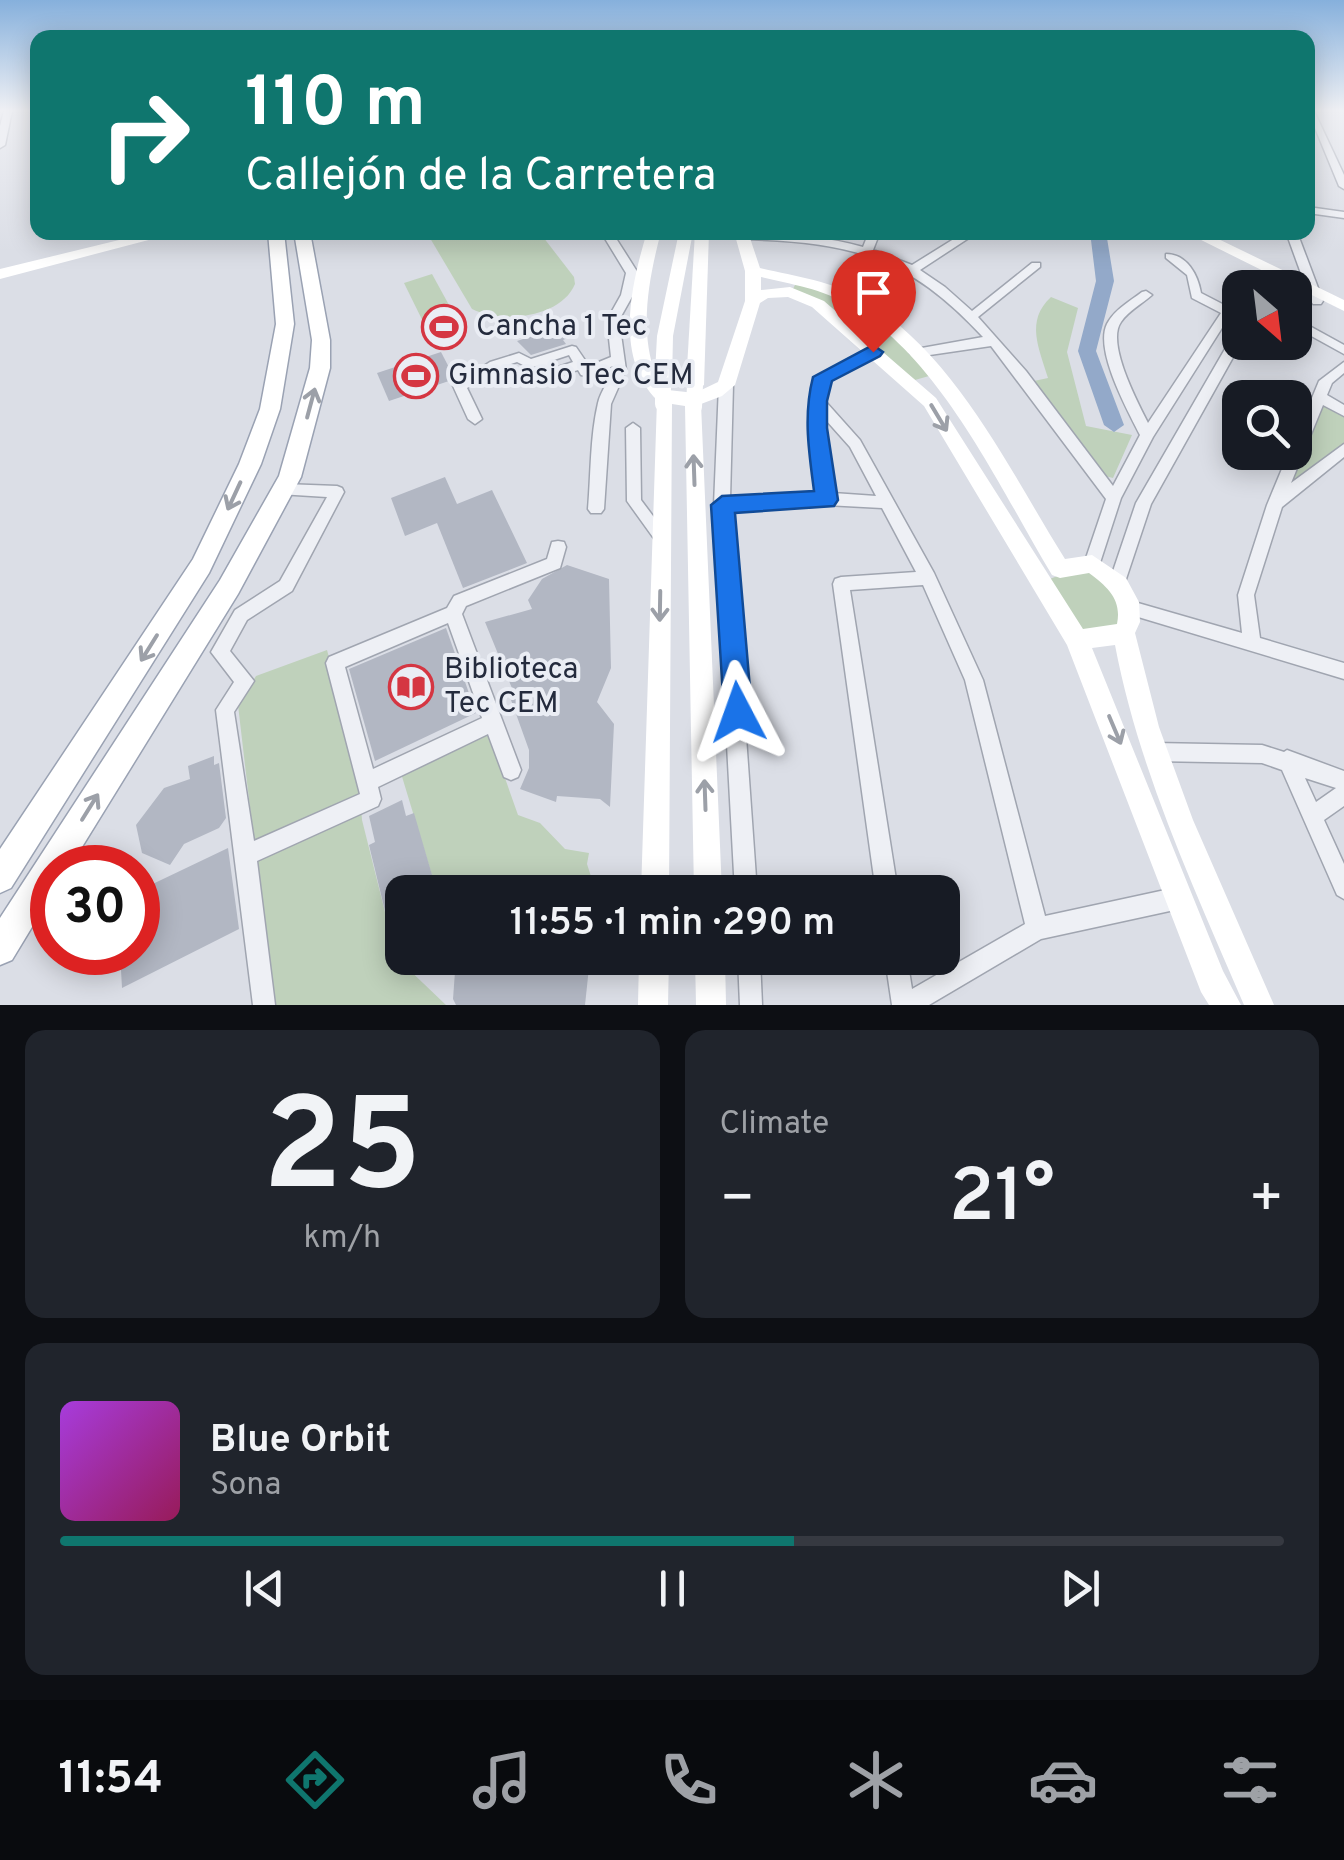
<!DOCTYPE html>
<html lang="en">
<head>
<meta charset="utf-8">
<style>
  :root { --surface:#171b24; --page:#20242c; --text:#f1f3f6; --muted:#9ea1a6; --line:#363941; --accent:#0f766e }
  body { margin:0; font-family:Overpass,sans-serif; background:var(--page); color:var(--text); height:100vh; display:flex; flex-direction:column; font-size:38px; white-space:nowrap }
  * { box-sizing:border-box; margin:0 }
  p { font-size:32px; color:var(--muted) }
  .icon { flex:none; width:55px; height:55px; fill:none; stroke:currentColor; stroke-width:2; stroke-linecap:round; stroke-linejoin:round }
  .map { position:relative; height:1005px; overflow:hidden }
  .sheet { display:flex; flex-direction:column; gap:25px; padding:25px; background:#0d0f14; flex:1 }
  .sheet>* { flex:none }
  .hud { position:absolute; left:30px; top:30px; width:1285px; height:210px; border-radius:20px; box-shadow:0 5px 25px #0003; background:#0f766e; color:#fff; overflow:hidden }
  .needle { width:65px; rotate:152deg }
  .fabs { position:absolute; left:1222px; top:270px; display:grid; gap:20px }
  .fabs a { display:grid; place-items:center; width:90px; height:90px; border-radius:20px; background:var(--surface); box-shadow:0 5px 25px #0003; font-size:50px }
  .speed { position:absolute; left:30px; top:845px; display:flex; gap:20px; font-size:50px; font-weight:700; text-align:center }
  .speed>* { display:grid; place-content:center; width:130px; height:130px; border-radius:50%; background:var(--surface); box-shadow:0 5px 25px #0003; line-height:1 }
  .speed .limit { border:15px solid #d22; background:#fff; color:#111 }
  .pin { position:absolute; display:grid; place-items:center; width:85px; height:85px; color:#fff; margin:-102px -42px; border-radius:50% 50% 50% 0; rotate:-45deg; box-shadow:0 0 10px #0007 }
  .pin .icon { rotate:45deg }
  .me { position:absolute; width:110px; margin:-55px; rotate:356deg; stroke-linejoin:round; filter:drop-shadow(0 0 8px #0008) }
  .turn { display:flex; align-items:center; gap:35px; height:210px; padding:0 50px; font-size:45px }
  .turn .icon { width:130px; height:130px; stroke-width:2.5 }
  .turn b { display:block; font-size:70px; line-height:85px }
  .big { font-size:75px; font-weight:600; line-height:1.1 }
  .sheet .card { flex:1; display:flex; flex-direction:column; justify-content:center; gap:15px; min-width:0; padding:0 35px; border-radius:20px; background:var(--page) }
  .sheet .dial { align-items:center; gap:0 }
  .dial b { font-size:130px; line-height:1 }
  .song { display:flex; align-items:center; gap:30px }
  .cover { width:120px; height:120px; border-radius:15px; background:linear-gradient(135deg,hsl(280 70% 55%),hsl(330 70% 35%)) }
  .played { height:10px; border-radius:5px; background:linear-gradient(90deg,var(--accent) 60%,var(--line) 60%) }
  .keys { display:flex; justify-content:space-around; direction:ltr }
  .heat { display:flex; justify-content:space-between; align-items:center; font-size:55px; direction:ltr }
  .sheet .tiles { flex:1; display:grid; gap:25px; grid-template-columns:1fr 1fr }
  .card:last-child { grid-column:span 2 }
  .trip { position:absolute; left:385px; top:875px; width:575px; height:100px; border-radius:20px; background:var(--surface); box-shadow:0 5px 25px #0003; font-weight:600; line-height:100px; text-align:center }
  .tabs { display:flex; height:160px; justify-content:space-around; align-items:center; background:#090b0e; color:var(--muted) }
  .tabs .icon { width:70px; height:70px }
  .tabs .selected { color:var(--accent) }
  .tabs b { font-size:45px; color:var(--text) }
  .map>svg:first-child { display:block }
  .green { fill:#bfd1bb }
  .lines { fill:none; stroke-linecap:round; stroke-linejoin:round }
  .river { fill:#93a9c9; fill-rule:evenodd }
  .building { fill:#b2b7c3 }
  .street-casing { stroke:#a0a5b0; stroke-width:3 }
  .primary-casing { stroke:#9aa2b3; stroke-width:3 }
  .street { fill:#eef0f5; fill-rule:evenodd }
  .secondary { fill:#fff; fill-rule:evenodd }
  .primary { fill:#fff; fill-rule:evenodd }
  .secondary-bridge { stroke:#fff; stroke-width:16 }
  .oneway { stroke:#9ca0a8 }
  .route { fill:#1a73e8; stroke:#114b97; stroke-width:2.5 }
  .labels { text-anchor:middle; dominant-baseline:central; stroke-width:8; stroke-linejoin:round; paint-order:stroke }
  .poi-label { font-size:30px; fill:#242b3d; stroke:#eaedf4; text-anchor:start }
</style>
</head>
<body>
<div class="map">
<svg width="1344" height="1005" viewBox="0 0 1344 1005">
  <rect width="100%" height="100%" fill="#dbdee6"/>
  <!-- green -->
  <g class="green">
    <path d="M427,233H540L574,277L575,284C561,318 501,324 472,309Z"/>
    <path d="M432,274L466,336L435,346L404,283Z"/>
    <path d="M796,283L825,290L888,327L929,376L915,380L792,291Z"/>
    <path d="M1051,297L1078,308L1067,352L1086,426L1132,435L1113,478L1105,476L1034,381L1048,378C1039,348 1025,321 1051,297Z"/>
    <path d="M1322,400L1344,413V446L1282,494Z"/>
    <path d="M1067,572L1095,573L1120,600V627L1073,630L1050,579Z"/>
    <path d="M327,650L358,765L362,820L393,944L400,961L446,1005H273L238,705L256,676Z"/>
    <path d="M488,730L518,815L540,823L565,849L589,853L587,864L596,892H572L562,885L552,892H437L400,770Z"/>
  </g>
  <g class="lines">
    <!-- river -->
    <path class="river" d="M1090,232H1106L1114,281L1096,351L1124,425L1114,432L1104,425L1078,351L1096,281Z"/>
  </g>
  <!-- building -->
  <g class="building">
    <path d="M563,326L570,337L563,340L566,344L531,355L517,341Z"/>
    <path d="M441,352L455,379L389,401L377,373Z"/>
    <path d="M445,477L457,504L492,490L527,563L463,588L437,523L405,536L391,498Z"/>
    <path d="M567,565L609,579L611,668L597,702L614,724L610,807L600,799L557,796L556,802L520,789L529,768V750L511,700L516,698L485,622L532,609L528,600L542,579Z"/>
    <path d="M446,628L476,713L375,761L349,669Z"/>
    <path d="M214,756V765L219,763L226,818L219,828L184,844L170,865L142,853L136,825L164,788L190,779L188,766Z"/>
    <path d="M402,800L406,816L414,813L437,892H402V938L393,944L369,845L375,842L369,816Z"/>
    <path d="M228,848L239,929L122,988L120,952H138V891Z"/>
    <path d="M456,958H590L585,1005H456L453,999Z"/>
  </g>
  <g class="lines">
    <defs>
      <g id="street">
        <path d="M4,111H12L5,145L0,148V126Z"/>
        <path d="M1308,111H1314L1344,175V189L1339,186Z"/>
        <path d="M1308,207L1344,212V218L1308,213Z"/>
        <path d="M601,232H612L638,273L633,295L619,320L626,370L611,404L604,509L601,513H591L588,509C591,474 590,437 598,403C601,389 612,379 613,366L586,376L581,375L578,370L552,378L547,377L540,365L529,368L517,362L499,368L467,388L482,419L475,424L468,419L453,386L490,362L519,353L531,359L572,346L576,347L589,366L611,357L607,320L621,295L626,273ZM569,355L573,362L555,368L551,361Z"/>
        <path d="M869,232H880L873,250L912,265L965,232H978L920,270L945,287L972,311L1032,263H1040V267L978,317L1026,371L1113,486L1140,435C1128,411 1094,350 1107,324C1114,310 1130,301 1142,292L1146,291L1152,295C1142,304 1128,311 1121,322C1106,343 1137,401 1148,423L1221,313L1192,298L1187,275L1166,258V254C1187,254 1198,275 1201,293L1232,309L1240,306V314L1227,320L1153,437L1121,498L1098,569L1092,571L1086,569L1084,564L1106,499L991,346L916,357L910,353L916,349L983,337C908,256 852,242 742,239L737,236L742,233C783,234 824,236 863,247Z"/>
        <path d="M1286,232H1297L1323,301L1321,304H1313L1311,301Z"/>
        <path d="M1295,318L1344,345V354L1295,327Z"/>
        <path d="M1240,338V342H1246L1236,352L1151,504L1123,588L1117,590L1111,588L1109,583L1136,503L1225,349Z"/>
        <path d="M873,347L877,348V354L829,379L826,402L860,440L934,573L983,680L1045,916L1179,887L1187,890L1190,898L1187,906L1179,909L1041,939L929,1005H892L885,958H907L912,989L1025,924L965,680L923,585L850,590L898,892H876L833,584L835,579L841,577L916,572L882,508L826,505L730,510L757,892H735L714,505L719,385L726,380L733,385L730,499L818,494L810,401L816,377ZM825,419L850,447L876,496L833,493Z"/>
        <path d="M1344,362V373L1332,383L1327,395L1344,405V416L1323,405L1291,483L1344,444V457L1282,507L1254,595L1260,638L1344,663V679L1125,613L1123,608L1125,603L1131,601L1242,633L1238,595L1267,505L1289,452H1295V439L1319,381Z"/>
        <path d="M633,423L640,428L641,500L668,536L665,540H655L627,501L626,428Z"/>
        <path d="M284,484L337,486L342,488L344,492L292,591L247,620L230,651L254,681L234,712L254,841L360,794L326,663L329,657L447,608L454,596L547,559L552,542L558,541L564,542L566,547L560,568L466,606L462,614L521,770L518,777L511,780L504,777L488,734L378,787L381,799L378,806L257,861L275,1005H253L216,710L234,682L211,652L235,610L280,581L327,497L279,494L277,490L279,486ZM448,623L482,718L373,769L345,667Z"/>
        <path d="M1154,743L1262,745L1284,752L1287,750L1344,771V806L1324,820L1344,864V899L1337,895L1282,770L1262,763L1154,761L1147,759L1145,752L1147,745ZM1305,778L1336,788L1316,802Z"/>
        <path d="M738,958H760L762,1005H740Z"/>
      </g>
      <g id="primary">
        <path d="M268,232H284L294,324L280,409L261,464L209,573L11,888L0,893V849L193,559L239,464L260,409L276,324Z"/>
        <path d="M294,232H310L330,340V368L301,477L238,594L69,868H52V894L12,960L0,965V918L220,580L279,476L310,368L312,340Z"/>
      </g>
    </defs>
    <!-- street casing -->
    <use href="#street" class="street-casing"/>
    <!-- primary casing -->
    <use href="#primary" class="primary-casing"/>
    <!-- street -->
    <use href="#street" class="street"/>
    <!-- secondary -->
    <g class="secondary">
      <path d="M152,232H179L0,279V269Z"/>
      <path d="M647,232H661C649,277 639,329 655,373L657,336L679,232H693L673,336L672,381L664,387L668,390L695,393L718,382L745,301V271L734,232H748L760,268C794,276 832,281 863,299C957,356 1009,470 1065,559L1092,555L1126,578L1139,602L1140,622L1135,633L1159,727L1193,820L1274,1005H1244C1194,888 1139,771 1115,645L1092,648L1223,971L1241,1005H1209L1201,992L1067,645L924,406L812,307L788,297L768,298L760,303L735,385L722,396L701,404L722,892H694L685,406L672,404L669,892H641L657,400C614,357 631,285 647,232ZM761,277C790,284 823,289 849,305C941,358 999,487 1052,575L1060,578L1089,573C1108,587 1122,600 1117,624L1083,629L936,398L824,301L790,287L761,290Z"/>
      <path d="M695,232H709L704,385L695,391L686,385Z"/>
      <path d="M1185,232H1204L1344,300V311Z"/>
      <path d="M639,958H669L668,1005H638Z"/>
      <path d="M695,958H725L726,1005H696Z"/>
    </g>
    <!-- primary -->
    <use href="#primary" class="primary"/>
    <!-- secondary-bridge -->
    <g class="secondary-bridge">
      <path d="M663,381V404"/>
      <path d="M694,407L695,385"/>
    </g>
  </g>
  <!-- one-way arrows -->
  <defs><path id="oneway-shaft" d="M-6 0H5M1.5-3L5.5 0L1.5 3" fill="none" stroke-width="1.6" stroke-linecap="round" stroke-linejoin="round" transform="scale(2.5)"/></defs>
  <g class="oneway">
    <use href="#oneway-shaft" transform="translate(311 403) rotate(-75)"/>
    <use href="#oneway-shaft" transform="translate(939 418) rotate(59)"/>
    <use href="#oneway-shaft" transform="translate(694 470) rotate(-92)"/>
    <use href="#oneway-shaft" transform="translate(234 496) rotate(115)"/>
    <use href="#oneway-shaft" transform="translate(660 606) rotate(91)"/>
    <use href="#oneway-shaft" transform="translate(149 648) rotate(122)"/>
    <use href="#oneway-shaft" transform="translate(1115 730) rotate(67)"/>
    <use href="#oneway-shaft" transform="translate(705 795) rotate(-92)"/>
    <use href="#oneway-shaft" transform="translate(90 807) rotate(-58)"/>
  </g>
  <!-- sky -->
  <linearGradient id="sky" x2="0" y2="1"><stop stop-color="#86b0dc"/><stop offset="0.44" stop-color="#eff0f4"/><stop offset="1" stop-color="#eff0f4" stop-opacity="0"/></linearGradient>
  <rect width="1344" height="251" fill="url(#sky)"/>
  <!-- route -->
  <path class="route" d="M873,345L883,352L880,356L832,381L827,401V428L838,500L834,506L735,513L752,712L748,721L738,725L728,721L724,712L711,505L722,496L814,491C809,452 803,416 813,377Z"/>
  <!-- icons -->
  <defs>
    <symbol id="stadium-ring" viewBox="-11 -11 22 22"><circle r="9.5" fill="#eaedf4" stroke="#d53642" stroke-width="1.5"/><path d="M0-5a6.5 5 0 1 0 0 10a6.5 5 0 1 0 0-10ZM-3.5-1.8h7v3.6h-7Z" fill="#d53642"/></symbol>
    <symbol id="library-ring" viewBox="-11 -11 22 22"><circle r="9.5" fill="#eaedf4" stroke="#d53642" stroke-width="1.5"/><path d="M-6-4Q-3-5.5-.7-3.5V5Q-3 3-6 4ZM6-4Q3-5.5 .7-3.5V5Q3 3 6 4Z" fill="#d53642"/></symbol>
  </defs>
  <g fill-rule="evenodd">
    <use href="#stadium-ring" x="419" y="302" width="50" height="50"/>
    <use href="#stadium-ring" x="391" y="351" width="50" height="50"/>
    <use href="#library-ring" x="386" y="662" width="50" height="50"/>
  </g>
  <g class="labels">
    <!-- poi labels -->
    <g class="poi-label">
      <text x="476" y="327">Cancha 1 Tec</text>
      <text x="448" y="376">Gimnasio Tec CEM</text>
      <text x="444" y="670">Biblioteca<tspan x="444" dy="34">Tec CEM</tspan></text>
    </g>
  </g>
</svg>
<div class="fabs">
<a><svg class="needle" viewBox="-14 -14 28 28"><path d="M0-13l5 13h-10z" fill="#e53935"/><path d="M0 13l5-13h-10z" fill="#9ea1a6"/></svg></a>
<a><svg class="icon" aria-label="search" viewBox="0 0 24 24"><circle cx="10" cy="10" r="6"/><path d="M15 15l6 6"/></svg></a>
</div>
<div class="speed"><div class="limit">30</div></div>
<div class="pin" style="left:873px;top:352px;background:#d93025"><svg class="icon" aria-label="arrive" viewBox="0 0 24 24"><path d="M6 21V4h12l-3 4 3 4H6"/></svg></div>
<svg class="me" style="left:738px;top:712px" viewBox="-20 -20 40 40"><path d="M0-17L14 15 0 8-14 15z" fill="#1a73e8" stroke="#fff" stroke-width="4"/></svg>
<div class="trip">11:55 · 1 min · 290 m</div>
<div class="hud">
<div class="turn"><svg class="icon" aria-label="right" viewBox="0 0 24 24"><path d="M7 20v-9h11M14 6l5 5-5 5"/></svg><div><b>110 m</b>Callejón de la Carretera</div></div>
</div>
</div>
<section class="sheet">
<div class="tiles">
<div class="card dial"><b>25</b><p>km/h</p></div>
<div class="card"><p>Climate</p>
<div class="heat"><a>−</a><b class="big">21°</b><a>+</a></div>
</div>
<div class="card">
<div class="song"><i class="cover"></i><div><b>Blue Orbit</b><p>Sona</p></div></div>
<div class="played"></div>
<div class="keys"><svg class="icon" aria-label="previous" viewBox="0 0 24 24"><path d="M18 5L8 12l10 7zM5 5v14"/></svg><svg class="icon" aria-label="pause" viewBox="0 0 24 24"><path d="M8 5v14M16 5v14"/></svg><svg class="icon" aria-label="next" viewBox="0 0 24 24"><path d="M6 5l10 7-10 7zM19 5v14"/></svg></div>
</div>
</div>
</section>
<nav class="tabs">
<b>11:54</b>
<svg class="icon selected" aria-label="directions" viewBox="0 0 24 24"><path d="M12 3l9 9-9 9-9-9zM9 14v-3h6M13 9l2 2-2 2"/></svg>
<svg class="icon" aria-label="music" viewBox="0 0 24 24"><path d="M9 18V5l10-2v13"/><circle cx="6" cy="18" r="3"/><circle cx="16" cy="16" r="3"/></svg>
<svg class="icon" aria-label="phone" viewBox="0 0 24 24"><path d="M5 4h4l2 5-3 2q2 4 5 5l2-3 5 2v4C11 20 4 13 5 4z"/></svg>
<svg class="icon" aria-label="climate" viewBox="0 0 24 24"><path d="M12 3v18M4 7l16 10M4 17L20 7"/></svg>
<svg class="icon" aria-label="car" viewBox="0 0 24 24"><path d="M5 17H2v-5l4-1 3-4h7l3 4 3 1v5h-3M9 17h6M6 11h13"/><circle cx="7" cy="17" r="2"/><circle cx="17" cy="17" r="2"/></svg>
<svg class="icon" aria-label="filters" viewBox="0 0 24 24"><path d="M4 7h16M4 17h16"/><circle cx="9" cy="7" r="2"/><circle cx="15" cy="17" r="2"/></svg>
</nav>
</body>
</html>
